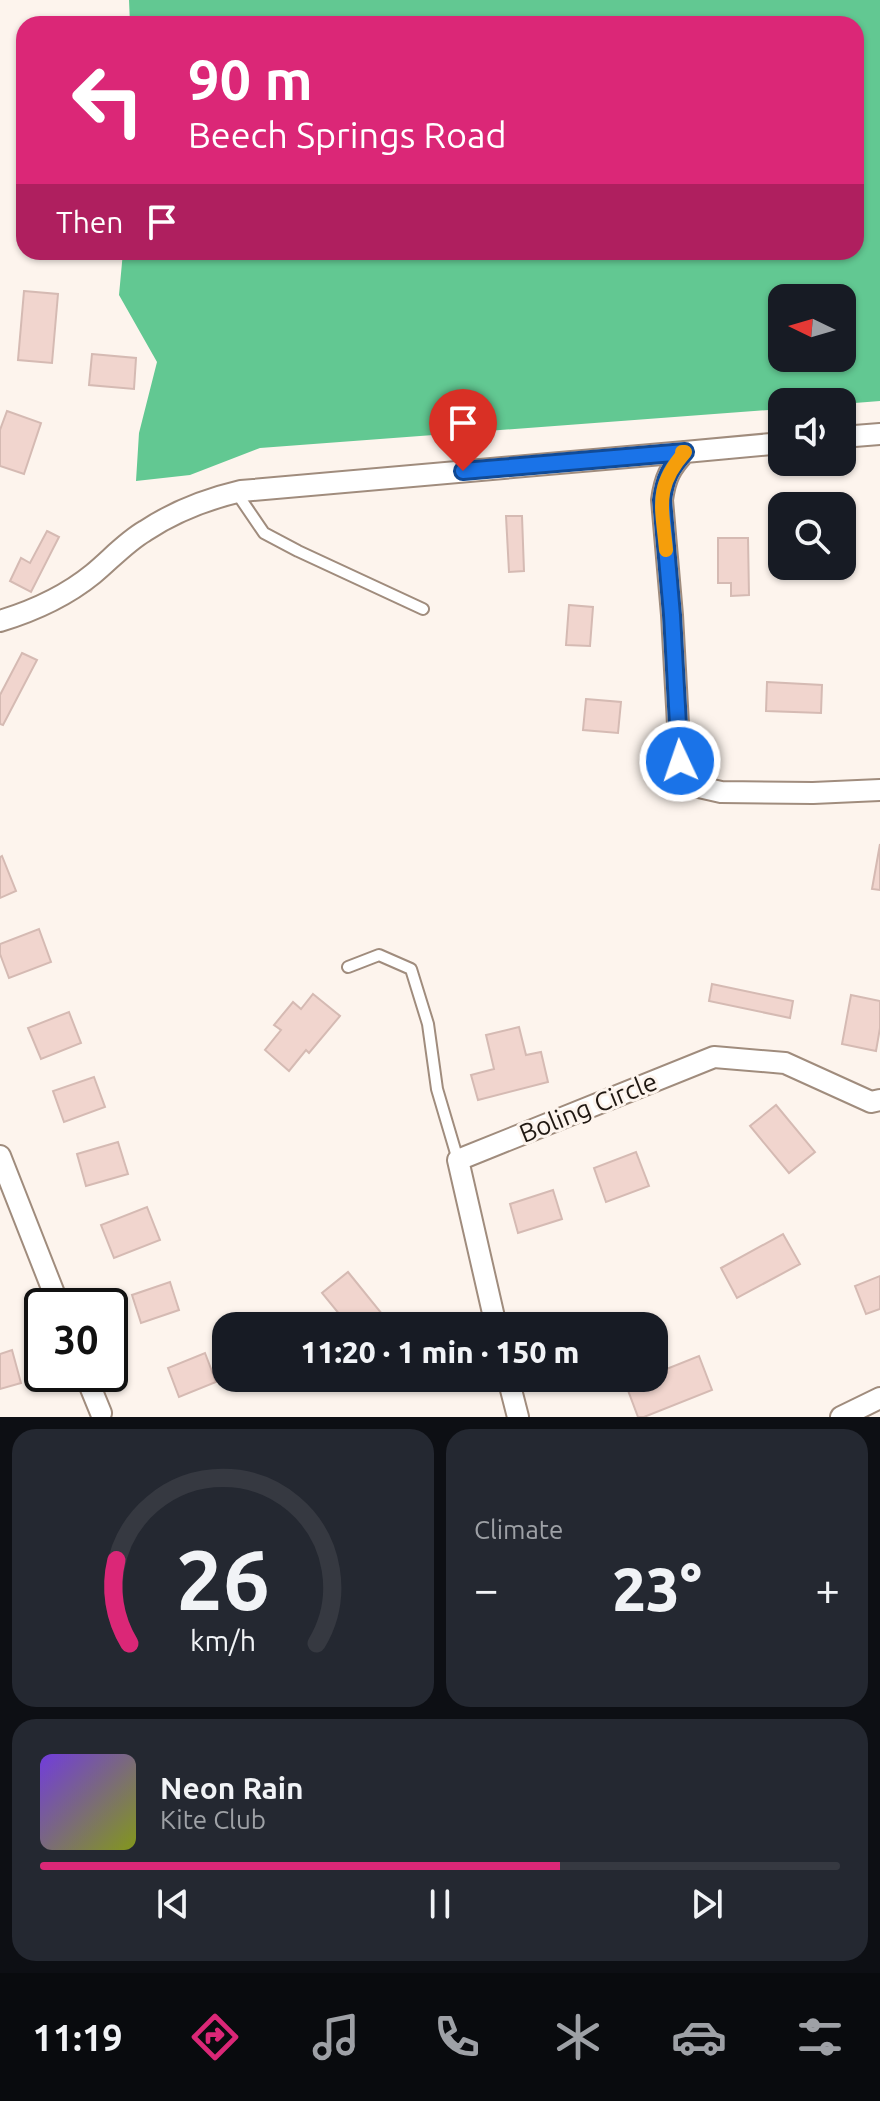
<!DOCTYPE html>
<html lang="en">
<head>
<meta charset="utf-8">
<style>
  :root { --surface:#171b24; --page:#242831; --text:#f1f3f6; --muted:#9ea1a6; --line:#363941; --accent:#db2777 }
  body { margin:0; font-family:Ubuntu,sans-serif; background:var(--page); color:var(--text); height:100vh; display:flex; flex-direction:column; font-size:30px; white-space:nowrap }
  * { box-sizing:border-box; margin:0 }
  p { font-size:26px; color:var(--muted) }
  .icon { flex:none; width:44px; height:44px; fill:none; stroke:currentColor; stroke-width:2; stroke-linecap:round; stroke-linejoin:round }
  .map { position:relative; height:1417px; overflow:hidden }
  .details { display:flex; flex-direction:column; gap:12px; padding:12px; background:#0d0f14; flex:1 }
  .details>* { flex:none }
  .guide { position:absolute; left:16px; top:16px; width:848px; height:244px; border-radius:24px; box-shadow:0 2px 6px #0004; background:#db2777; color:#fff; overflow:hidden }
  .needle { width:52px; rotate:275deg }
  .tools { position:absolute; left:768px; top:284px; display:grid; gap:16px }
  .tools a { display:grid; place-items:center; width:88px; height:88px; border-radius:16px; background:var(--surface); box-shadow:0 2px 6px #0004; font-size:40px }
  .speed { position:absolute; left:24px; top:1288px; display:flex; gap:16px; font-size:40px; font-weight:700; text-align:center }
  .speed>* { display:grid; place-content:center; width:104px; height:104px; border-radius:50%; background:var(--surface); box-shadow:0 2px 6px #0004; line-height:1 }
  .speed .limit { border:4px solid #111; border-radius:12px; background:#fff; color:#111 }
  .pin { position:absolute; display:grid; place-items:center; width:68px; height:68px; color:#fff; margin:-82px -34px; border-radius:50% 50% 50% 0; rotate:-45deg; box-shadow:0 0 8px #0007 }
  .pin .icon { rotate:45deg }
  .me { position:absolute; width:88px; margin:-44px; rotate:357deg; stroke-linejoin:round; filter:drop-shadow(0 0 6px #0008) }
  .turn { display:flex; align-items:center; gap:28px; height:168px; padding:0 40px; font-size:36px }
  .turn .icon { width:104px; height:104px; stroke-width:2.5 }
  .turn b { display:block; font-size:56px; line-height:68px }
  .then { display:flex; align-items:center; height:76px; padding:0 40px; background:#0003; gap:16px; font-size:30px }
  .big { font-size:60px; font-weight:800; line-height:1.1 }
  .details .widget { flex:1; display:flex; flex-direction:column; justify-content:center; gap:12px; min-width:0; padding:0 28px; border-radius:24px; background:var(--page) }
  .details .dial { align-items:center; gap:0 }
  .dial svg { height:208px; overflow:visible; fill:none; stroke:var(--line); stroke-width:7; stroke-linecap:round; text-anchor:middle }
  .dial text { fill:var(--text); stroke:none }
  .song { display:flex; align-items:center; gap:24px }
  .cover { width:96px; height:96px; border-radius:12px; background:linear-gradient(135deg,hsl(260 70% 55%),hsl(70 70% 35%)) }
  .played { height:8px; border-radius:4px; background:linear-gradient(90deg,var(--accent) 65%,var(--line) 65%) }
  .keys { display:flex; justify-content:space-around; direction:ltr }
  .heat { display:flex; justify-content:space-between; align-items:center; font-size:44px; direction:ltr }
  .details .tiles { flex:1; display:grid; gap:12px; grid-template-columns:1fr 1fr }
  .widget:last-child { grid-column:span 2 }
  .trip { position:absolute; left:212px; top:1312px; width:456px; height:80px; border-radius:24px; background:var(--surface); box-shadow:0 2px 6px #0004; font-weight:800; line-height:80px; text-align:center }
  .tabs { display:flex; height:128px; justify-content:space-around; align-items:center; background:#090b0e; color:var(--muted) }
  .tabs .icon { width:56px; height:56px }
  .tabs .active { color:var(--accent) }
  .tabs b { font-size:36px; color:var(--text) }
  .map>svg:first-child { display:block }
  .forest { fill:#62c892; fill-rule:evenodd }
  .building { fill:#f1d5ce; stroke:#d5bab3; stroke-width:2 }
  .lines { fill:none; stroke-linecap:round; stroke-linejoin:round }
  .service-casing { stroke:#a08c7d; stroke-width:14 }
  .minor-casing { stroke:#a08c7d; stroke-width:24 }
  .service { stroke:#fff; stroke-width:10 }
  .minor { stroke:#fff; stroke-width:20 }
  .route-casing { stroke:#114b97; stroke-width:20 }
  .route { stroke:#1a73e8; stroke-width:14 }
  .slow { stroke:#f59e0b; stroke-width:14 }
  .labels { text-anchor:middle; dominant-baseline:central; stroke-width:6; stroke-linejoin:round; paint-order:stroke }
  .street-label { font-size:26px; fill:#201812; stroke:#fdf4ed }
</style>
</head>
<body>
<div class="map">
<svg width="880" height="1417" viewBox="0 0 880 1417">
  <rect width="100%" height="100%" fill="#fdf4ed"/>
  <!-- forest -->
  <path class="forest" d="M129,0H880V401L842,404V402H782V409L260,448L190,475L136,481L139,433L157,362L119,295L123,252H856V24H130ZM782,298H842V358H782Z"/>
  <!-- building -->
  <g class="building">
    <path d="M24,291L58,294L52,363L18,360Z"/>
    <path d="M92,354L136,358L134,389L89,385Z"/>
    <path d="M7,411L41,423L24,474L0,466V430Z"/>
    <path d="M506,516H522L524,571L509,572Z"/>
    <path d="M47,531L59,537L31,592L10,581L21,558L30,563Z"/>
    <path d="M718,538H748L749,595L731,596V583H718Z"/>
    <path d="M569,605L593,607L590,646L566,645Z"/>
    <path d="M22,653L37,660L3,725L0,724V695Z"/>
    <path d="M767,682L822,685L821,713L766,711Z"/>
    <path d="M586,699L621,702L618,733L583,730Z"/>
    <path d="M880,844V890L872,889Z"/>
    <path d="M2,856L16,891L0,898V857Z"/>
    <path d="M39,929L51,962L9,978L0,954V944Z"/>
    <path d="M712,984L793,1001L790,1018L709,1001Z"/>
    <path d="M313,994L340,1016L309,1053L306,1050L289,1071L265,1050L281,1030L274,1025L293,1002L301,1009Z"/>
    <path d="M851,995L880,1001V1028L876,1051L842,1044Z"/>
    <path d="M69,1012L81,1043L41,1059L28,1028Z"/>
    <path d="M519,1027L526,1055L541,1052L548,1082L478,1100L471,1075L494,1069L486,1035Z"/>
    <path d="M94,1077L105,1107L64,1122L53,1091Z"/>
    <path d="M776,1105L815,1152L789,1173L750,1126Z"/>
    <path d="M118,1142L128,1174L86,1186L77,1154Z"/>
    <path d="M636,1152L649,1186L606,1202L594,1168Z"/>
    <path d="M553,1190L562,1219L518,1233L510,1204Z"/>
    <path d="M147,1207L160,1240L114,1258L101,1225Z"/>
    <path d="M783,1234L800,1264L737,1298L721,1268Z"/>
    <path d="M348,1272L391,1325V1326H349L322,1293Z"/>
    <path d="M880,1276V1309L866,1314L855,1286Z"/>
    <path d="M170,1282L179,1310L141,1323L132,1295Z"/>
    <path d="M12,1350L21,1383L0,1389V1354Z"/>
    <path d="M205,1353L216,1382L179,1397L168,1368Z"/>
    <path d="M699,1356L712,1390L644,1417H638L626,1385L643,1378H654V1374Z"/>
  </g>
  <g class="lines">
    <defs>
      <g id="service">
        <path d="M236,492L264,533L298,551L423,609"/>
        <path d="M348,967L379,955L411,969L428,1024L437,1089L458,1160"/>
      </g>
      <g id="minor">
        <path d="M842,437L880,434"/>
        <path d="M782,443L685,452C670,468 665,478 662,500L672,615L680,761L684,771L699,787L721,792L813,793L880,790"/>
        <path d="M0,621C33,611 66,596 93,574C110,560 126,542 145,531C175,511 207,499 241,491L685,452"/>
        <path d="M0,1156L59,1306"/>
        <path d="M496,1326L458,1160L714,1057L785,1063L871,1102L880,1100"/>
        <path d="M85,1374L101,1413"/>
        <path d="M508,1378L518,1417"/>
        <path d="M841,1417L880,1398"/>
      </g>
    </defs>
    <!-- service casing -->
    <use href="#service" class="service-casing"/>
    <!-- minor casing -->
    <use href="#minor" class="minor-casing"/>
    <!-- service -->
    <use href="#service" class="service"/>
    <!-- minor -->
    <use href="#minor" class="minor"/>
  </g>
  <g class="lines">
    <defs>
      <path id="route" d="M463,471L685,452C670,468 665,478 662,500L672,615L680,761"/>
    </defs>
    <!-- route casing -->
    <use href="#route" class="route-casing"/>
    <!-- route -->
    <use href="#route" class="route"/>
    <!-- slow -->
    <path class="slow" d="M666,550C662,506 654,487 685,452H682"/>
  </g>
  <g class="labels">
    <!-- street labels -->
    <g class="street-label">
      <text transform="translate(588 1107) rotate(-22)">Boling Circle</text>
    </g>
  </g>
</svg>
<div class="tools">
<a><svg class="needle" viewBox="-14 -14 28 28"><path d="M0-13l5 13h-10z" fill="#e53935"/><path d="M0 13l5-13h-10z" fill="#9ea1a6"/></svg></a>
<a><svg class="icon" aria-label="sound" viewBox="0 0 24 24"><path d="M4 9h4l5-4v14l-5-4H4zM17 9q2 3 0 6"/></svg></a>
<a><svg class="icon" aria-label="search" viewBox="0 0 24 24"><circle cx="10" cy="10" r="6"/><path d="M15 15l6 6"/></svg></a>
</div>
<div class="speed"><div class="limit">30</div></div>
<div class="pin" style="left:463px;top:471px;background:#d93025"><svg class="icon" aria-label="arrive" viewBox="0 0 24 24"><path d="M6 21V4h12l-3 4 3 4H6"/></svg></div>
<svg class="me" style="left:680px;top:761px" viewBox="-20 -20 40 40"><circle r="17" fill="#1a73e8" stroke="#fff" stroke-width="3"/><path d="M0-11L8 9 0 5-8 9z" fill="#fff"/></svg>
<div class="trip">11:20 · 1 min · 150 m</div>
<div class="guide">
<div class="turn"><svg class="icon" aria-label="left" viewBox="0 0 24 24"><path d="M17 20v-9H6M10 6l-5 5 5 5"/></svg><div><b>90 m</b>Beech Springs Road</div></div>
<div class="then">Then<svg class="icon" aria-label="arrive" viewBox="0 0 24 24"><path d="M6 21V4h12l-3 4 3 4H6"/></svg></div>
</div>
</div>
<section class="details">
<div class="tiles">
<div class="widget dial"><svg viewBox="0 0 100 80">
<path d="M14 69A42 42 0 1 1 86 69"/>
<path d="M14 69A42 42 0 0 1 9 37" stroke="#db2777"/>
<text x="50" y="56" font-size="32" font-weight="700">26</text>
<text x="50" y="72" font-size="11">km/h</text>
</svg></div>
<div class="widget"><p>Climate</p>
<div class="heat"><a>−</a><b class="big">23°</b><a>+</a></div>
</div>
<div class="widget">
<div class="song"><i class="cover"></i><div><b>Neon Rain</b><p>Kite Club</p></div></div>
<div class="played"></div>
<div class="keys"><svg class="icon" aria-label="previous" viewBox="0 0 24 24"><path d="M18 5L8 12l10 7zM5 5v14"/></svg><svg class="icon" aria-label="pause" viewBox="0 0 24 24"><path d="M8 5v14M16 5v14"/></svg><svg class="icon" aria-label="next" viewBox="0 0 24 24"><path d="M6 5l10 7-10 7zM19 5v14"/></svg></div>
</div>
</div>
</section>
<nav class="tabs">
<b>11:19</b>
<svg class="icon active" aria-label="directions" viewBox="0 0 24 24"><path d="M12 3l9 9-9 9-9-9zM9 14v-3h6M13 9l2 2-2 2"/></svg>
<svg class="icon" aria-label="music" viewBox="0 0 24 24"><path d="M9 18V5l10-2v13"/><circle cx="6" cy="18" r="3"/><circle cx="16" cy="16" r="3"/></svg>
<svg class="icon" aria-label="phone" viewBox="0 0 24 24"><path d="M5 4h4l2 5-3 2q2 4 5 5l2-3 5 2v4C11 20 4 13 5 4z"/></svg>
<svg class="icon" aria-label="climate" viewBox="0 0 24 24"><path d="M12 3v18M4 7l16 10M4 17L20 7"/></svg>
<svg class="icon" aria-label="car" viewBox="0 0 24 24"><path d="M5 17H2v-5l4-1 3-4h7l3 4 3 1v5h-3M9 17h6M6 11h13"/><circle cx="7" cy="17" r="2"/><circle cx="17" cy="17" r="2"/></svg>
<svg class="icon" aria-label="filters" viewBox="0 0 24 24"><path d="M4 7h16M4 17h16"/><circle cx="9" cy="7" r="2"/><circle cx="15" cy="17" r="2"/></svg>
</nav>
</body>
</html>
